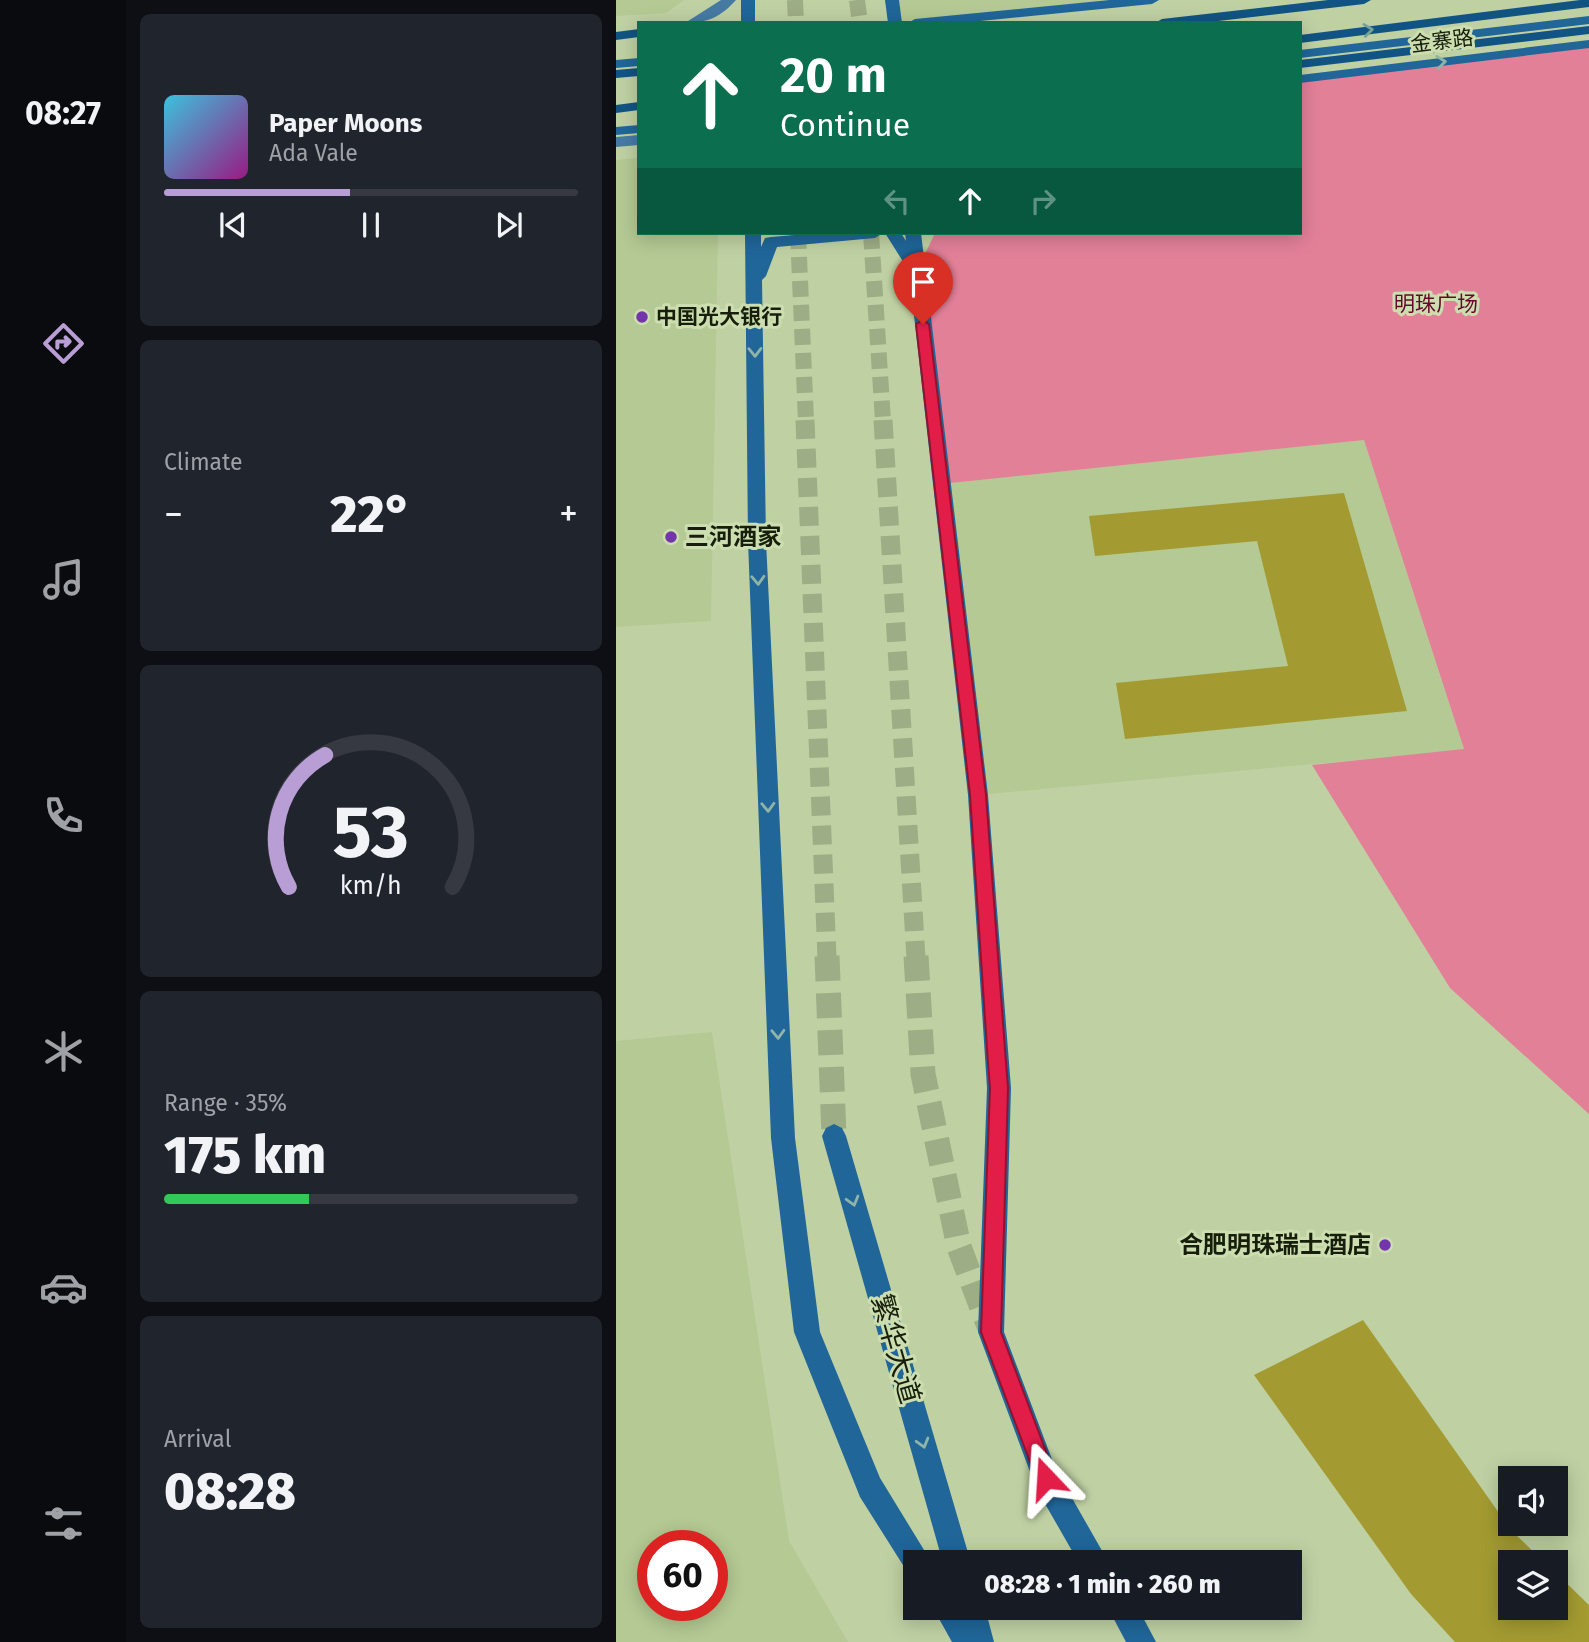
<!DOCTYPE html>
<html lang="en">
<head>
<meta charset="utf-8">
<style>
  :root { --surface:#171b24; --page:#20242c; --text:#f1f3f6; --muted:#9ea1a6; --line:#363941; --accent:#b89ed4 }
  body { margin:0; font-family:"Fira Sans","Noto Sans SC",sans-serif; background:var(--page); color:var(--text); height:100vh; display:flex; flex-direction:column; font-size:26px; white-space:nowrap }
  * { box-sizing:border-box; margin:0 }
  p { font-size:23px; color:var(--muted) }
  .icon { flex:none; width:38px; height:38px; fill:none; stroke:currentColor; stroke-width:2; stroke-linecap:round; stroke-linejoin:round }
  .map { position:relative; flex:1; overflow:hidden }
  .panel { display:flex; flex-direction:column; gap:14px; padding:14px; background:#0d0f14; width:490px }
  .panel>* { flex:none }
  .guide { position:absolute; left:21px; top:21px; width:665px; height:214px; border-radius:0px; box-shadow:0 4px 18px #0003; background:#0b6e4f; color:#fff; overflow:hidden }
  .buttons { position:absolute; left:882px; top:1466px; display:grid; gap:14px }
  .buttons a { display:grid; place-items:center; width:70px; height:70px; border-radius:0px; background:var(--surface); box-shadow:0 4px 18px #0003; font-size:35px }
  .speed { position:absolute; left:21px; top:1530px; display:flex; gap:14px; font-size:35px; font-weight:700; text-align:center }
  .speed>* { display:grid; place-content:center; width:91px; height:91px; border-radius:50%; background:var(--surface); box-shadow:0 4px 18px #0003; line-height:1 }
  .speed .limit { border:10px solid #d22; background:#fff; color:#111 }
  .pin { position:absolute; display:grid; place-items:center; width:60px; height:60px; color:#fff; margin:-72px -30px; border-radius:50% 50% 50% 0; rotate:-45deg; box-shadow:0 0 7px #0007 }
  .pin .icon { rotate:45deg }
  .me { position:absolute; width:77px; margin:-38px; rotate:340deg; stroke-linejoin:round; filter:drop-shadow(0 0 5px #0008) }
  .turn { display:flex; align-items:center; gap:24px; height:147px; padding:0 28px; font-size:32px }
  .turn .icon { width:91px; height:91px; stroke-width:2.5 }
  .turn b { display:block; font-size:49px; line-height:60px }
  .lanes { display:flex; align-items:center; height:66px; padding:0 28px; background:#0003; justify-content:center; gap:35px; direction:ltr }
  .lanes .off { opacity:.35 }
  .big { font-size:52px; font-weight:800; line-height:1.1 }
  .panel .widget { flex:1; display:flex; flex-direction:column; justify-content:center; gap:10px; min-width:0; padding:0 24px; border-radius:10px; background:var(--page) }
  .panel .dial { align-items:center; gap:0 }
  .dial svg { height:182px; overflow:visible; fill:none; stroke:var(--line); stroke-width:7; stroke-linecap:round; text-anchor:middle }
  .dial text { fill:var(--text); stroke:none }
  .song { display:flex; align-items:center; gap:21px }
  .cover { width:84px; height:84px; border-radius:10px; background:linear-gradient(135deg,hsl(190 70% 55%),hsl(310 70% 35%)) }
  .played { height:7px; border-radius:4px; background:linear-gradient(90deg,var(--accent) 45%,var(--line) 45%) }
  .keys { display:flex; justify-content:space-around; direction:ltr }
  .heat { display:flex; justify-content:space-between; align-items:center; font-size:38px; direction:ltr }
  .charge { height:10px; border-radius:5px; background:linear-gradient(90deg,#34c759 35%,var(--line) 0) }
  .trip { position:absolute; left:287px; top:1550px; width:399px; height:70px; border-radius:0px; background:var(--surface); box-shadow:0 4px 18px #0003; font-weight:800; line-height:70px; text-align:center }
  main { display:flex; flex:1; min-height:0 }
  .dock { display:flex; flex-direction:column; width:126px; justify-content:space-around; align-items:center; background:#090b0e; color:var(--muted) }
  .dock .icon { width:49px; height:49px }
  .dock .current { color:var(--accent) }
  .dock b { font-size:32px; color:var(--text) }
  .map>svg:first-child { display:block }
  .built { fill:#b4c993; fill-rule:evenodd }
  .green { fill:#e28098 }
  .building { fill:#a39b31 }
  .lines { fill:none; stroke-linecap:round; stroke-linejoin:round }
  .primary-tunnel-far2 { stroke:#9dad85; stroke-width:16; stroke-dasharray:16 8; stroke-linecap:butt }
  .primary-tunnel-far1 { stroke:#9dad85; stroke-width:19; stroke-dasharray:19 10; stroke-linecap:butt }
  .primary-tunnel { stroke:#9dad85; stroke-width:25; stroke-dasharray:25 12; stroke-linecap:butt }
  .secondary { fill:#477aa3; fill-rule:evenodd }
  .primary { fill:#206699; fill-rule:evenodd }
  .highway { fill:#115483; fill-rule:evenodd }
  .oneway { stroke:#78a09b }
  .oneway2 { stroke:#90b4a7 }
  .route { fill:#e11d48; stroke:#92132f; stroke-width:2 }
  .poi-dot { fill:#7335aa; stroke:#ccdeaf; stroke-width:2.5 }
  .labels { text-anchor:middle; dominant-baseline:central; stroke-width:6; stroke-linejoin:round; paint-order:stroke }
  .far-street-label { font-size:21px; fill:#171e0c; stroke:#ccdeaf }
  .far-park-label { font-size:21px; fill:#63082c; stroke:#ccdeaf }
  .far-poi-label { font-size:21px; font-weight:bold; fill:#171e0c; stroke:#ccdeaf; text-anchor:start }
  .poi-label { font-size:24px; font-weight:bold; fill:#171e0c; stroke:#ccdeaf; text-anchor:start }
  .near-street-label { font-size:28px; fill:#171e0c; stroke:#ccdeaf }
</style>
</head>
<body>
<main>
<nav class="dock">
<b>08:27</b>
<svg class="icon current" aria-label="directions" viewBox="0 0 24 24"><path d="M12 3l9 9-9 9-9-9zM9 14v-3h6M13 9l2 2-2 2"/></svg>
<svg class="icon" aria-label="music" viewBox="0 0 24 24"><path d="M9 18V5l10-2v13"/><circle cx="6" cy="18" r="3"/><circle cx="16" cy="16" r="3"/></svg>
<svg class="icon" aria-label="phone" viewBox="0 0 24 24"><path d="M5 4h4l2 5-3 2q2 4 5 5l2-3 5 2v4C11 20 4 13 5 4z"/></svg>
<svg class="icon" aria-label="climate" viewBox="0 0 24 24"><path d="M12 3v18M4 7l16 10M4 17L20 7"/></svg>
<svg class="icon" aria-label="car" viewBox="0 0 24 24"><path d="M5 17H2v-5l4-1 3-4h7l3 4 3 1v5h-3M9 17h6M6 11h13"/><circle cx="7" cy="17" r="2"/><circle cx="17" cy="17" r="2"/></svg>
<svg class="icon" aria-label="filters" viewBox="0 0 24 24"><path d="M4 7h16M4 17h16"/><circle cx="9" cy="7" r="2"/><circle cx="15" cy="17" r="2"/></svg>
</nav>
<section class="panel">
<div class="widget">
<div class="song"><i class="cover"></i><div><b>Paper Moons</b><p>Ada Vale</p></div></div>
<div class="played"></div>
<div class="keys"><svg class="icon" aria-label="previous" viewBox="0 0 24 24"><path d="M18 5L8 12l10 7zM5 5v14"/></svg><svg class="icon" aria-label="pause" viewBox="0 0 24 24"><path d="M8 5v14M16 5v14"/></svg><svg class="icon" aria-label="next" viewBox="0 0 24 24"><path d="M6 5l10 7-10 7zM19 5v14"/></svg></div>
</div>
<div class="widget"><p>Climate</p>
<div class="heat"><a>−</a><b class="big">22°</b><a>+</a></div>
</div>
<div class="widget dial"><svg viewBox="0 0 100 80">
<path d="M14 69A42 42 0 1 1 86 69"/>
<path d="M14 69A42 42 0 0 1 30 11" stroke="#b89ed4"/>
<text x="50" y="56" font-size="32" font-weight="700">53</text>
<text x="50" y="72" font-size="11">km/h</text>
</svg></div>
<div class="widget"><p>Range · 35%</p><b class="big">175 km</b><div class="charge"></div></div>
<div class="widget"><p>Arrival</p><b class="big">08:28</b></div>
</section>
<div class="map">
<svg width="973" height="1642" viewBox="0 0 973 1642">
  <rect width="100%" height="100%" fill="#bfd1a3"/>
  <!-- built -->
  <g class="built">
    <path d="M0,0H68L50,13L0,16Z"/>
    <path d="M276,0H530L299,23H279Z"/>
    <path d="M23,158V233H102L95,621L0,627V160Z"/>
    <path d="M748,440L848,750L362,795L325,484Z"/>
    <path d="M96,1032L173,1541L232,1642H0V1041ZM37,1545H96V1605H37Z"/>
  </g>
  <!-- green -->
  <path class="green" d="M973,44V1114L834,988L696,765L848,749L748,440L325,484L301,271L319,233H684V79Z"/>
  <!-- building -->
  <g class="building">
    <path d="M728,493L791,711L509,739L500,683L672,666L641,541L479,556L473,516Z"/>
    <path d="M747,1320L895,1530L929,1563H894V1608H940V1573L973,1605V1642H839L795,1594L638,1375Z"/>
  </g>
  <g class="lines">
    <!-- primary-tunnel-far2 -->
    <g class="primary-tunnel-far2">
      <path d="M179,0L180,23"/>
      <path d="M241,0L244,23"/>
      <path d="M182,233L190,421"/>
      <path d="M255,233L267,421"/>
    </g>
    <!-- primary-tunnel-far1 -->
    <g class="primary-tunnel-far1">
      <path d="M189,420L211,958"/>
      <path d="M267,420L300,958"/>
    </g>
    <!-- primary-tunnel -->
    <g class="primary-tunnel">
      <path d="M211,956L218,1136"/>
      <path d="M300,956L307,1074L343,1247L373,1326"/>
    </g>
    <!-- secondary -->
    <g class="secondary">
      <path d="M105,0H120C105,17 91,23 69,23Z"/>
      <path d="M23,135V145L0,147V137Z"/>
    </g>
    <!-- primary -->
    <g class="primary">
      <rect x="125" y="0" width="14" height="23"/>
      <path d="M269,0H283L286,23H272Z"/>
      <path d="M494,0H543L536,4L344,23H292L299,19Z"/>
      <path d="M973,16V24L684,58V50Z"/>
      <path d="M973,40V48L684,83V75Z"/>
      <path d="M23,58V66L0,68V60Z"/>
      <path d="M23,125V133L0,135V127Z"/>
      <path d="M129,233H145V247L149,238L155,237L203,233H267L259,238L161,247L150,276L146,280L150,541L179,1138L204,1332L264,1478L316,1563H299V1576L292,1573L244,1497L178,1332L155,1138L132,541Z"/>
      <path d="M269,233H285L290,241L289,233H305L372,795L395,1088L388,1332L440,1470L493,1563H463L420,1488L362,1332L371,1088L352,795L293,271Z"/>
      <path d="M218,1124L226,1128L230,1136L355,1563H327L206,1136L210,1128Z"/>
      <path d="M317,1608H369L378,1642H336Z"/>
      <path d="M492,1608H522L540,1642H510Z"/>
    </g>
    <!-- highway -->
    <g class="highway">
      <path d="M712,0H755L748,4L585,23H539L546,19Z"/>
      <path d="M964,0H973V7L684,43V35Z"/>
      <path d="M973,26V34L684,68V60Z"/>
      <path d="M23,29V37L0,40V32Z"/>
      <path d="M23,68V76L0,78V70Z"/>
      <path d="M23,102V110L0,113V105Z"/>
    </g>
  </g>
  <!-- one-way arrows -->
  <defs><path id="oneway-chevron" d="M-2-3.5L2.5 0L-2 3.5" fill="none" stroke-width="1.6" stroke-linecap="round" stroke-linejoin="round" transform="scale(1.75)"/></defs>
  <use class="oneway" href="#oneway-chevron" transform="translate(752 30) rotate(-7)"/>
  <g class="oneway2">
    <use href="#oneway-chevron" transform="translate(825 62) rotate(-7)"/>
    <use href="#oneway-chevron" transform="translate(139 352) rotate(89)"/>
    <use href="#oneway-chevron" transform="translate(142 580) rotate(88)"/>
    <use href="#oneway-chevron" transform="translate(152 807) rotate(88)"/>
    <use href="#oneway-chevron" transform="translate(162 1034) rotate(88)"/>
    <use href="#oneway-chevron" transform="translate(237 1201) rotate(74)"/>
    <use href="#oneway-chevron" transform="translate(307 1443) rotate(74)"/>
  </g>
  <!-- route -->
  <path class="route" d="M307,320L313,324L370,795L390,1063L392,1088L385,1332L440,1478L437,1486L430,1489L423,1486L420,1478L365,1332L374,1088L372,1063L354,795L300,324Z"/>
  <!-- markers -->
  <g class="poi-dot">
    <circle cx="26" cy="317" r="7"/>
    <circle cx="55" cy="537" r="7"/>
    <circle cx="769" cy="1245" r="7"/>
  </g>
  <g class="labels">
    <!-- far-street labels -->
    <g class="far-street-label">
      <text transform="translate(826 41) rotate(-7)">金寨路</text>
    </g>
    <!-- far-park labels -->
    <g class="far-park-label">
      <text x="820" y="304">明珠广场</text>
    </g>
    <!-- far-poi labels -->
    <g class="far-poi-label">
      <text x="40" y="317">中国光大银行</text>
    </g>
    <!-- poi labels -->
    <g class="poi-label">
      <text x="69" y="537">三河酒家</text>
      <text x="755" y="1245" text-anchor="end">合肥明珠瑞士酒店</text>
    </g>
    <!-- near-street labels -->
    <g class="near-street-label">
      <text transform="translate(280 1349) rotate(74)">繁华大道</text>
    </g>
  </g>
</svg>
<div class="buttons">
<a><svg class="icon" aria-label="sound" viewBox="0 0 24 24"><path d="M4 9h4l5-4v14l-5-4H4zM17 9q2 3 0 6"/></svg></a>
<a><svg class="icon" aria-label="layers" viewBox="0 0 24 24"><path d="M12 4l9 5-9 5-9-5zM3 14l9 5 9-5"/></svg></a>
</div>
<div class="speed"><div class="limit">60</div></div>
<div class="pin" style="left:307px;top:324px;background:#d93025"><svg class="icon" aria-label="arrive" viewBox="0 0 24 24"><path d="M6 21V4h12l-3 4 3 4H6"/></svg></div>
<svg class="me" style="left:430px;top:1478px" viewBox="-20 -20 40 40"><path d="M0-17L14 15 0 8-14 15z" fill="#e11d48" stroke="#fff" stroke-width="4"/></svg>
<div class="trip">08:28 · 1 min · 260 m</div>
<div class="guide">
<div class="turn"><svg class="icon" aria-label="ahead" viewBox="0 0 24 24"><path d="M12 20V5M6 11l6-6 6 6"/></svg><div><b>20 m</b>Continue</div></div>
<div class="lanes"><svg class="icon off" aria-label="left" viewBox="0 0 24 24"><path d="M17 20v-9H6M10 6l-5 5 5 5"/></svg><svg class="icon" aria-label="ahead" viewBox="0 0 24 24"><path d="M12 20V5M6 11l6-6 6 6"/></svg><svg class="icon off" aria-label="right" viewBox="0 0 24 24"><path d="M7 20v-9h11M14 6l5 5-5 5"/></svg></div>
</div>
</div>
</main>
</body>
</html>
